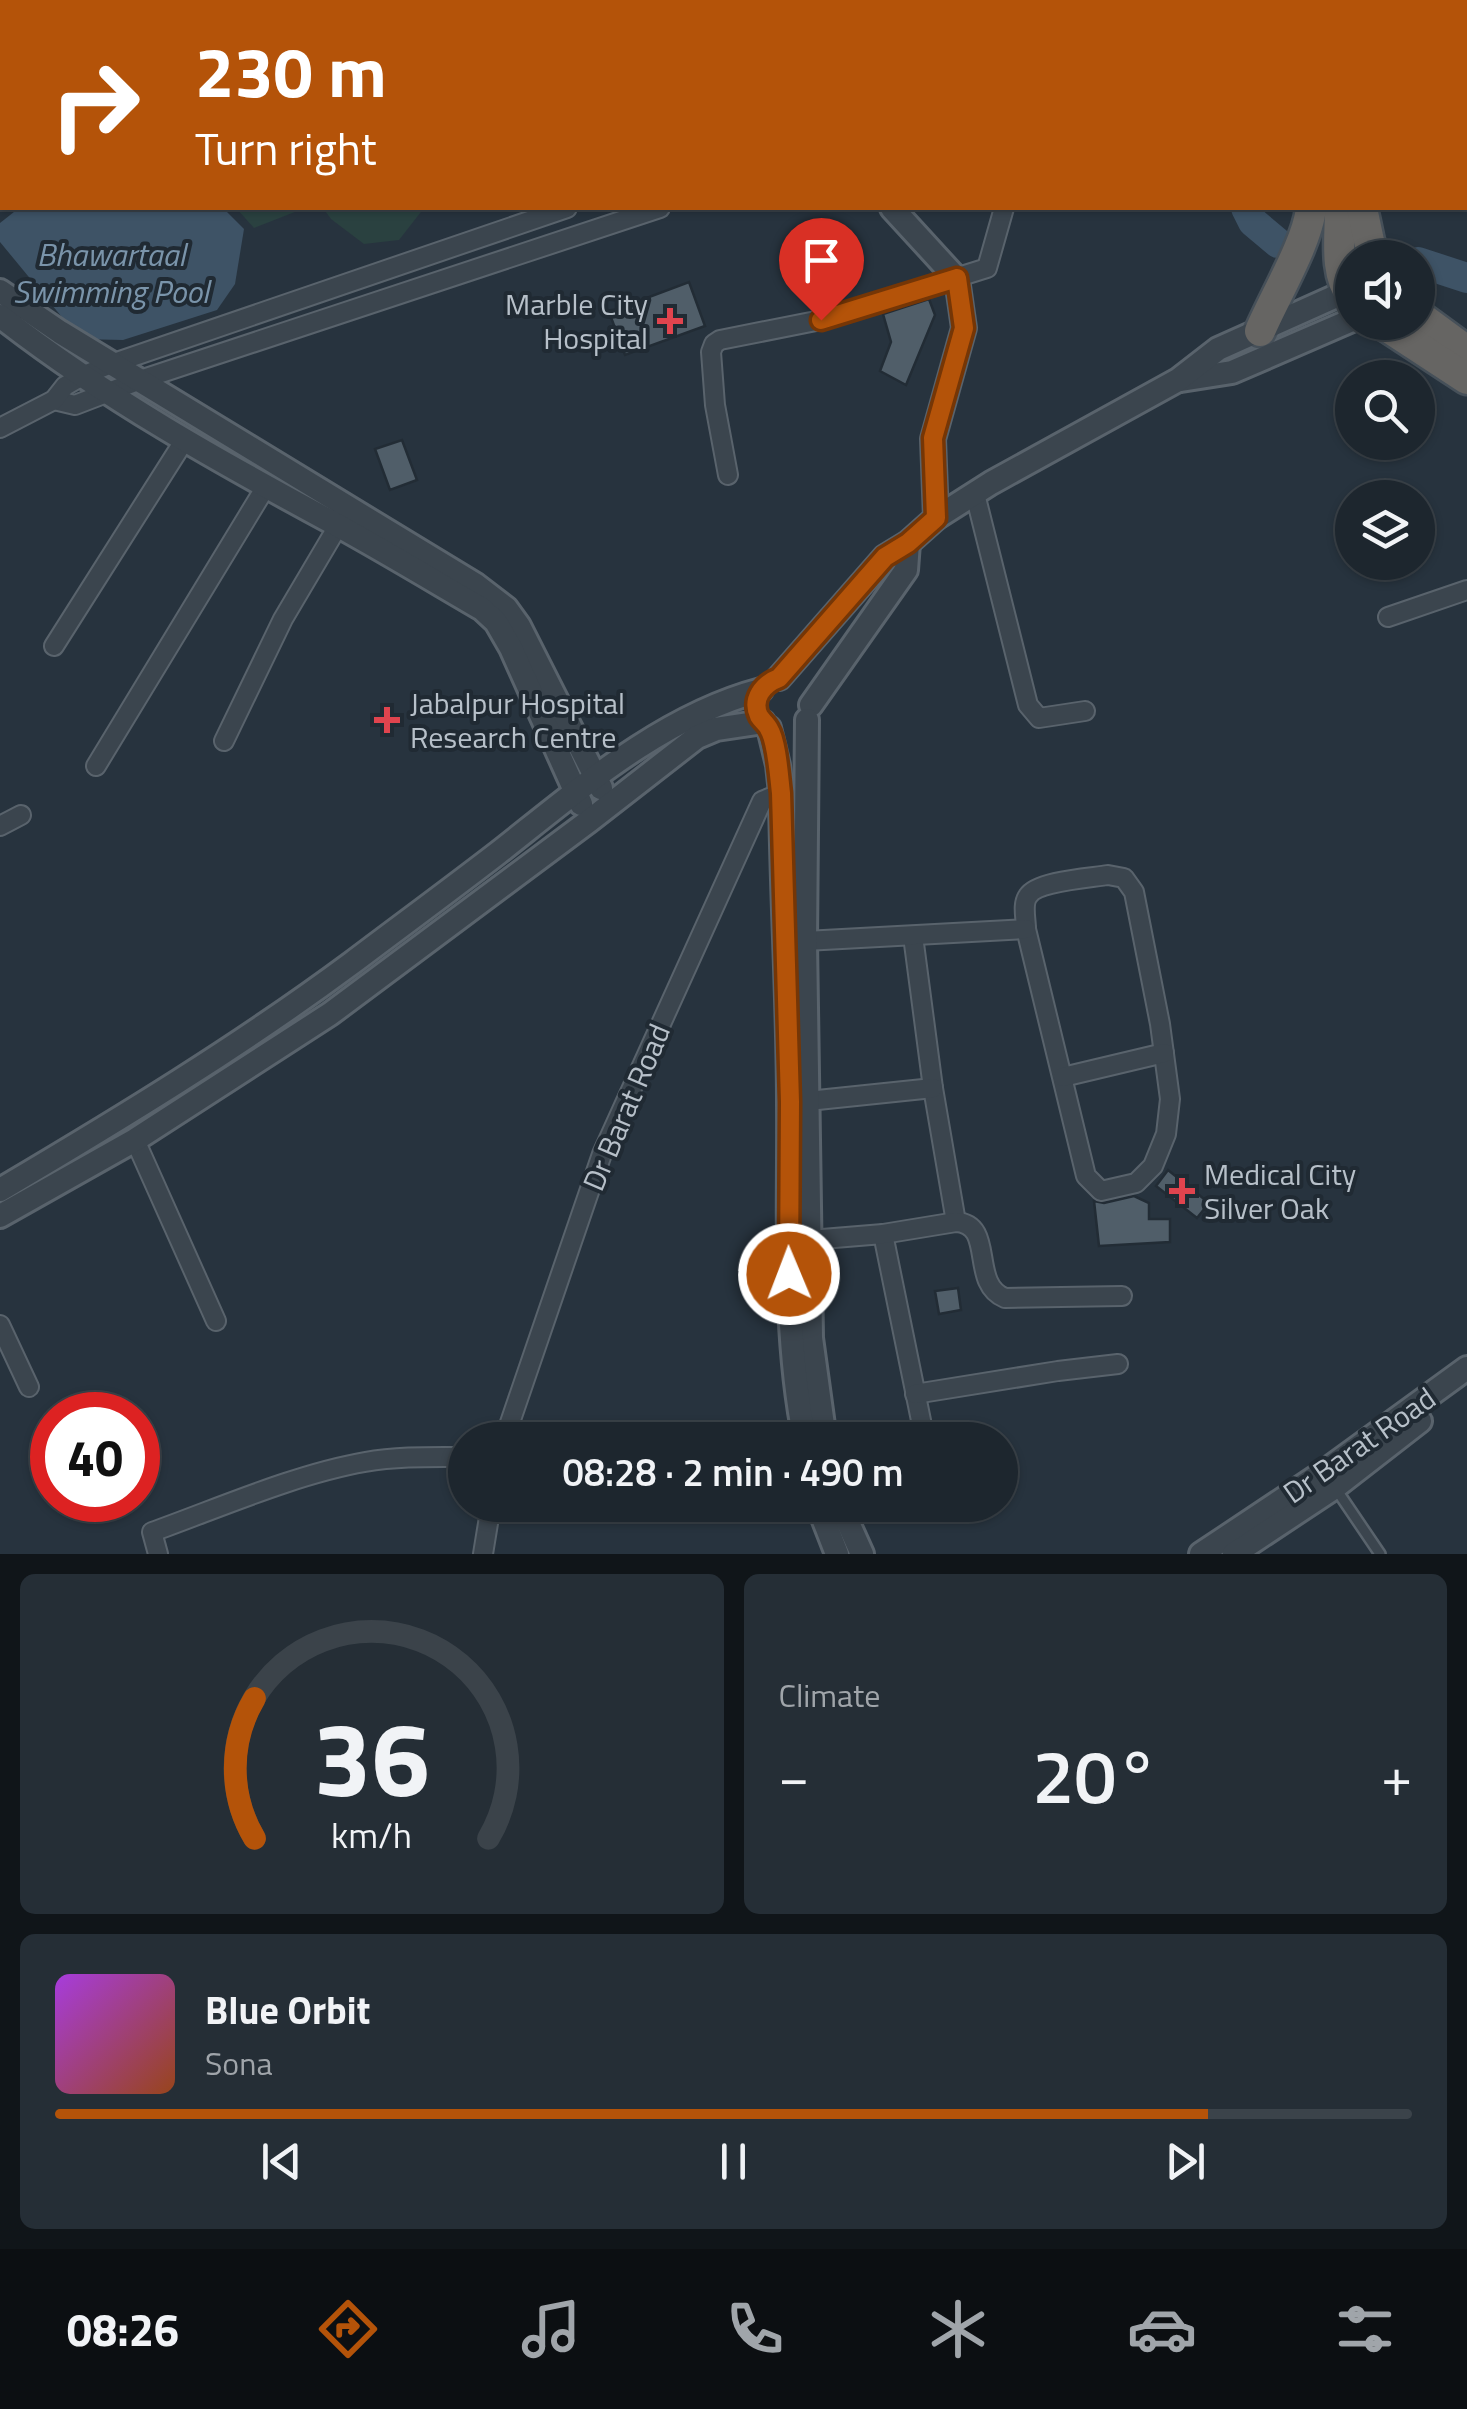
<!DOCTYPE html>
<html lang="en">
<head>
<meta charset="utf-8">
<style>
  :root { --surface:#1d262e; --page:#252e36; --text:#f1f3f6; --muted:#a0a5aa; --line:#3b434a; --accent:#b45309 }
  body { margin:0; font-family:"Titillium Web",sans-serif; background:var(--page); color:var(--text); height:100vh; display:flex; flex-direction:column; font-size:38px; white-space:nowrap }
  * { box-sizing:border-box; margin:0 }
  p { font-size:32px; color:var(--muted) }
  .icon { flex:none; width:55px; height:55px; fill:none; stroke:currentColor; stroke-width:2; stroke-linecap:round; stroke-linejoin:round }
  .map { position:relative; height:1554px; overflow:hidden }
  .panel { display:flex; flex-direction:column; gap:20px; padding:20px; background:#101519; flex:1 }
  .panel>* { flex:none }
  .top-card { position:absolute; left:0px; top:0px; width:1468px; height:210px; box-shadow:0 2px 8px #0004,0 0 0 2px var(--line); background:#b45309; color:#fff; overflow:hidden }
  .tools { position:absolute; left:1335px; top:240px; display:grid; gap:20px }
  .tools a { display:grid; place-items:center; width:100px; height:100px; border-radius:50%; background:var(--surface); box-shadow:0 2px 8px #0004,0 0 0 2px var(--line); font-size:50px }
  .speed { position:absolute; left:30px; top:1392px; display:flex; gap:20px; font-size:50px; font-weight:700; text-align:center }
  .speed>* { display:grid; place-content:center; width:130px; height:130px; border-radius:50%; background:var(--surface); box-shadow:0 2px 8px #0004,0 0 0 2px var(--line); line-height:1 }
  .speed .limit { border:15px solid #d22; background:#fff; color:#111 }
  .pin { position:absolute; display:grid; place-items:center; width:85px; height:85px; color:#fff; margin:-102px -42px; border-radius:50% 50% 50% 0; rotate:-45deg; box-shadow:0 0 10px #0007 }
  .pin .icon { rotate:45deg }
  .me { position:absolute; width:110px; margin:-55px; rotate:359deg; stroke-linejoin:round; filter:drop-shadow(0 0 8px #0008) }
  .turn { display:flex; align-items:center; gap:35px; height:210px; padding:0 30px; font-size:45px }
  .turn .icon { width:130px; height:130px; stroke-width:2.5 }
  .turn b { display:block; font-size:70px; line-height:85px }
  .big { font-size:75px; font-weight:600; line-height:1.1 }
  .panel .card { flex:1; display:flex; flex-direction:column; justify-content:center; gap:15px; min-width:0; padding:0 35px; border-radius:15px; background:var(--page) }
  .panel .dial { align-items:center; gap:0 }
  .dial svg { height:260px; overflow:visible; fill:none; stroke:var(--line); stroke-width:7; stroke-linecap:round; text-anchor:middle }
  .dial text { fill:var(--text); stroke:none }
  .song { display:flex; align-items:center; gap:30px }
  .cover { width:120px; height:120px; border-radius:15px; background:linear-gradient(135deg,hsl(280 70% 55%),hsl(20 70% 35%)) }
  .played { height:10px; border-radius:5px; background:linear-gradient(90deg,var(--accent) 85%,var(--line) 85%) }
  .keys { display:flex; justify-content:space-around; direction:ltr }
  .heat { display:flex; justify-content:space-between; align-items:center; font-size:55px; direction:ltr }
  .panel .tiles { flex:1; display:grid; gap:20px; grid-template-columns:1fr 1fr }
  .card:last-child { grid-column:span 2 }
  .trip { position:absolute; left:448px; top:1422px; width:570px; height:100px; border-radius:50px; background:var(--surface); box-shadow:0 2px 8px #0004,0 0 0 2px var(--line); font-weight:600; line-height:100px; text-align:center }
  .menu { display:flex; height:160px; justify-content:space-around; align-items:center; background:#0c0f12; color:var(--muted) }
  .menu .icon { width:70px; height:70px }
  .menu .current { color:var(--accent) }
  .menu b { font-size:45px; color:var(--text) }
  .map>svg:first-child { display:block }
  .green { fill:#2a4140 }
  .water { fill:#3e5366 }
  .lines { fill:none; stroke-linecap:round; stroke-linejoin:round }
  .river { stroke:#3e5366; stroke-width:30 }
  .building { fill:#505e69; stroke:#222c35; stroke-width:2.5 }
  .service-casing { stroke:#59636c; stroke-width:14 }
  .minor-casing { stroke:#59636c; stroke-width:22 }
  .tertiary-casing { stroke:#59636c; stroke-width:28 }
  .trunk-casing { stroke:#465059; stroke-width:35 }
  .service { stroke:#3b454e; stroke-width:9 }
  .minor { stroke:#3b454e; stroke-width:18 }
  .tertiary { stroke:#3b454e; stroke-width:22 }
  .trunk { stroke:#666563; stroke-width:30 }
  .route-casing { stroke:#753606; stroke-width:25 }
  .route { stroke:#b45309; stroke-width:18 }
  .health-dot { fill:#e0444e; stroke:#202a33; stroke-width:4 }
  .labels { text-anchor:middle; dominant-baseline:central; stroke-width:8; stroke-linejoin:round; paint-order:stroke }
  .poi-label { font-size:30px; fill:#b7c0c9; stroke:#202a33; text-anchor:start }
  .street-label { font-size:30px; fill:#b7c0c9; stroke:#202a33 }
  .water-label { font-size:32px; font-style:italic; fill:#7a94aa; stroke:#202a33 }
</style>
</head>
<body>
<div class="map">
<svg width="1467" height="1554" viewBox="0 0 1467 1554">
  <rect width="100%" height="100%" fill="#27333e"/>
  <!-- green -->
  <g class="green">
    <path d="M0,0H411L409,2H2V206L0,208Z"/>
    <path d="M236,208H305L254,228Z"/>
    <path d="M323,208H424L399,240L364,244L331,219Z"/>
  </g>
  <!-- water -->
  <path class="water" d="M19,208H223L244,229L235,284L217,310L123,340L80,339L0,242V223Z"/>
  <g class="lines">
    <!-- river -->
    <g class="river">
      <path d="M931,0L933,2"/>
      <path d="M1246,208L1253,222L1278,243"/>
      <path d="M1418,262L1467,278"/>
    </g>
  </g>
  <!-- building -->
  <g class="building">
    <path d="M689,282L705,326L625,355L609,312Z"/>
    <path d="M929,299L935,315L906,385L880,371L891,342L883,314Z"/>
    <path d="M402,440L417,480L390,490L375,449Z"/>
    <path d="M1168,1170L1209,1203L1197,1218L1156,1186Z"/>
    <path d="M1134,1196L1149,1203V1219H1170V1242L1099,1246L1094,1201L1104,1203Z"/>
    <path d="M958,1288L961,1310L939,1314L935,1291Z"/>
  </g>
  <g class="lines">
    <defs>
      <path id="service" d="M1336,1489L1380,1554"/>
      <g id="minor">
        <path d="M54,400L75,405L140,380L660,208"/>
        <path d="M0,428L54,400L65,386L84,375L114,363L567,208"/>
        <path d="M728,475L715,405L711,352L714,344L720,340L821,320L987,268L1004,208"/>
        <path d="M975,494L1028,705L1039,718L1085,711"/>
        <path d="M1388,617L1467,590"/>
        <path d="M54,646L184,441"/>
        <path d="M224,741L283,619L338,526"/>
        <path d="M96,766L265,488"/>
        <path d="M0,826L21,815"/>
        <path d="M1108,875L1124,878L1134,892L1160,1024L1170,1099L1166,1134L1153,1166L1136,1183L1101,1191L1086,1176L1026,929C1026,919 1022,904 1028,896C1037,881 1090,878 1108,875Z"/>
        <path d="M913,936L933,1088L956,1222"/>
        <path d="M805,941L1026,929"/>
        <path d="M1063,1077L1164,1053"/>
        <path d="M808,1101L933,1088"/>
        <path d="M135,1140L216,1321"/>
        <path d="M883,1234L925,1440"/>
        <path d="M810,1240L883,1234L956,1222C996,1224 969,1284 1005,1298L1122,1296"/>
        <path d="M0,1325L29,1387"/>
        <path d="M915,1394L1058,1371L1118,1364"/>
        <path d="M504,1440L602,1154L762,801L781,793"/>
        <path d="M158,1554L152,1532C219,1508 296,1474 365,1462C398,1456 431,1457 465,1457"/>
        <path d="M483,1554L491,1505"/>
      </g>
      <g id="tertiary">
        <path d="M652,0L655,2"/>
        <path d="M1465,126L1467,125"/>
        <path d="M1465,151L1467,150"/>
        <path d="M892,208L957,279L964,328L933,439L936,518"/>
        <path d="M0,291L60,332L476,585L506,608L519,626L601,788"/>
        <path d="M0,316C105,398 220,462 337,525C386,552 434,581 482,609L496,622L511,648L581,804"/>
        <path d="M1181,380L1232,372L1352,320"/>
        <path d="M779,678L885,557L908,543L936,518L991,483L1178,380L1218,349L1352,289"/>
        <path d="M811,705L906,570L908,543"/>
        <path d="M807,720L805,941L811,1338L825,1440"/>
        <path d="M769,728L778,765L781,793C782,897 789,1001 789,1105C790,1217 783,1330 805,1440"/>
        <path d="M0,1190C120,1119 240,1046 352,963C401,926 450,890 498,853C577,791 662,716 761,690"/>
        <path d="M0,1216L135,1140L330,1014L589,821L697,737L716,729L763,722"/>
        <path d="M818,1505L837,1554"/>
        <path d="M840,1505L862,1554"/>
        <path d="M1201,1554L1324,1472L1467,1368"/>
        <path d="M1234,1554L1335,1487L1420,1421"/>
      </g>
      <g id="trunk">
        <path d="M1216,0L1218,2"/>
        <path d="M1242,0L1244,2"/>
        <path d="M1340,208C1340,237 1334,273 1352,297"/>
        <path d="M1362,208L1369,241L1375,258"/>
        <path d="M1418,315L1467,351"/>
        <path d="M1380,322L1467,379"/>
        <path d="M1260,331C1274,298 1308,241 1311,208"/>
      </g>
    </defs>
    <!-- service casing -->
    <use href="#service" class="service-casing"/>
    <!-- minor casing -->
    <use href="#minor" class="minor-casing"/>
    <!-- tertiary casing -->
    <use href="#tertiary" class="tertiary-casing"/>
    <!-- trunk casing -->
    <use href="#trunk" class="trunk-casing"/>
    <!-- service -->
    <use href="#service" class="service"/>
    <!-- minor -->
    <use href="#minor" class="minor"/>
    <!-- tertiary -->
    <use href="#tertiary" class="tertiary"/>
    <!-- trunk -->
    <use href="#trunk" class="trunk"/>
  </g>
  <g class="lines">
    <defs>
      <path id="route" d="M789,1274L790,1102L781,793C779,777 777,742 769,729C767,724 762,721 759,716C751,699 763,684 779,678L885,557L908,543L936,518L933,438L964,328L957,278L821,320"/>
    </defs>
    <!-- route casing -->
    <use href="#route" class="route-casing"/>
    <!-- route -->
    <use href="#route" class="route"/>
  </g>
  <!-- markers -->
  <g class="health-dot">
    <path d="M665 306h10v10h10v10h-10v10h-10v-10h-10v-10h10z"/>
    <path d="M382 705h10v10h10v10h-10v10h-10v-10h-10v-10h10z"/>
    <path d="M1177 1176h10v10h10v10h-10v10h-10v-10h-10v-10h10z"/>
  </g>
  <g class="labels">
    <!-- poi labels -->
    <g class="poi-label">
      <text x="648" y="304" text-anchor="end">Marble City<tspan x="648" dy="34">Hospital</tspan></text>
      <text x="410" y="703">Jabalpur Hospital<tspan x="410" dy="34">Research Centre</tspan></text>
      <text x="1204" y="1174">Medical City<tspan x="1204" dy="34">Silver Oak</tspan></text>
    </g>
    <!-- street labels -->
    <g class="street-label">
      <text transform="translate(626 1107) rotate(-67)">Dr Barat Road</text>
      <text transform="translate(1359 1445) rotate(-35)">Dr Barat Road</text>
    </g>
    <!-- water labels -->
    <g class="water-label">
      <text x="111" y="254">Bhawartaal<tspan x="111" dy="37">Swimming Pool</tspan></text>
    </g>
  </g>
</svg>
<div class="tools">
<a><svg class="icon" aria-label="sound" viewBox="0 0 24 24"><path d="M4 9h4l5-4v14l-5-4H4zM17 9q2 3 0 6"/></svg></a>
<a><svg class="icon" aria-label="search" viewBox="0 0 24 24"><circle cx="10" cy="10" r="6"/><path d="M15 15l6 6"/></svg></a>
<a><svg class="icon" aria-label="layers" viewBox="0 0 24 24"><path d="M12 4l9 5-9 5-9-5zM3 14l9 5 9-5"/></svg></a>
</div>
<div class="speed"><div class="limit">40</div></div>
<div class="pin" style="left:821px;top:320px;background:#d93025"><svg class="icon" aria-label="arrive" viewBox="0 0 24 24"><path d="M6 21V4h12l-3 4 3 4H6"/></svg></div>
<svg class="me" style="left:789px;top:1274px" viewBox="-20 -20 40 40"><circle r="17" fill="#b45309" stroke="#fff" stroke-width="3"/><path d="M0-11L8 9 0 5-8 9z" fill="#fff"/></svg>
<div class="trip">08:28 · 2 min · 490 m</div>
<div class="top-card">
<div class="turn"><svg class="icon" aria-label="right" viewBox="0 0 24 24"><path d="M7 20v-9h11M14 6l5 5-5 5"/></svg><div><b>230 m</b>Turn right</div></div>
</div>
</div>
<section class="panel">
<div class="tiles">
<div class="card dial"><svg viewBox="0 0 100 80">
<path d="M14 69A42 42 0 1 1 86 69"/>
<path d="M14 69A42 42 0 0 1 14 26" stroke="#b45309"/>
<text x="50" y="56" font-size="32" font-weight="700">36</text>
<text x="50" y="72" font-size="11">km/h</text>
</svg></div>
<div class="card"><p>Climate</p>
<div class="heat"><a>−</a><b class="big">20°</b><a>+</a></div>
</div>
<div class="card">
<div class="song"><i class="cover"></i><div><b>Blue Orbit</b><p>Sona</p></div></div>
<div class="played"></div>
<div class="keys"><svg class="icon" aria-label="previous" viewBox="0 0 24 24"><path d="M18 5L8 12l10 7zM5 5v14"/></svg><svg class="icon" aria-label="pause" viewBox="0 0 24 24"><path d="M8 5v14M16 5v14"/></svg><svg class="icon" aria-label="next" viewBox="0 0 24 24"><path d="M6 5l10 7-10 7zM19 5v14"/></svg></div>
</div>
</div>
</section>
<nav class="menu">
<b>08:26</b>
<svg class="icon current" aria-label="directions" viewBox="0 0 24 24"><path d="M12 3l9 9-9 9-9-9zM9 14v-3h6M13 9l2 2-2 2"/></svg>
<svg class="icon" aria-label="music" viewBox="0 0 24 24"><path d="M9 18V5l10-2v13"/><circle cx="6" cy="18" r="3"/><circle cx="16" cy="16" r="3"/></svg>
<svg class="icon" aria-label="phone" viewBox="0 0 24 24"><path d="M5 4h4l2 5-3 2q2 4 5 5l2-3 5 2v4C11 20 4 13 5 4z"/></svg>
<svg class="icon" aria-label="climate" viewBox="0 0 24 24"><path d="M12 3v18M4 7l16 10M4 17L20 7"/></svg>
<svg class="icon" aria-label="car" viewBox="0 0 24 24"><path d="M5 17H2v-5l4-1 3-4h7l3 4 3 1v5h-3M9 17h6M6 11h13"/><circle cx="7" cy="17" r="2"/><circle cx="17" cy="17" r="2"/></svg>
<svg class="icon" aria-label="filters" viewBox="0 0 24 24"><path d="M4 7h16M4 17h16"/><circle cx="9" cy="7" r="2"/><circle cx="15" cy="17" r="2"/></svg>
</nav>
</body>
</html>
